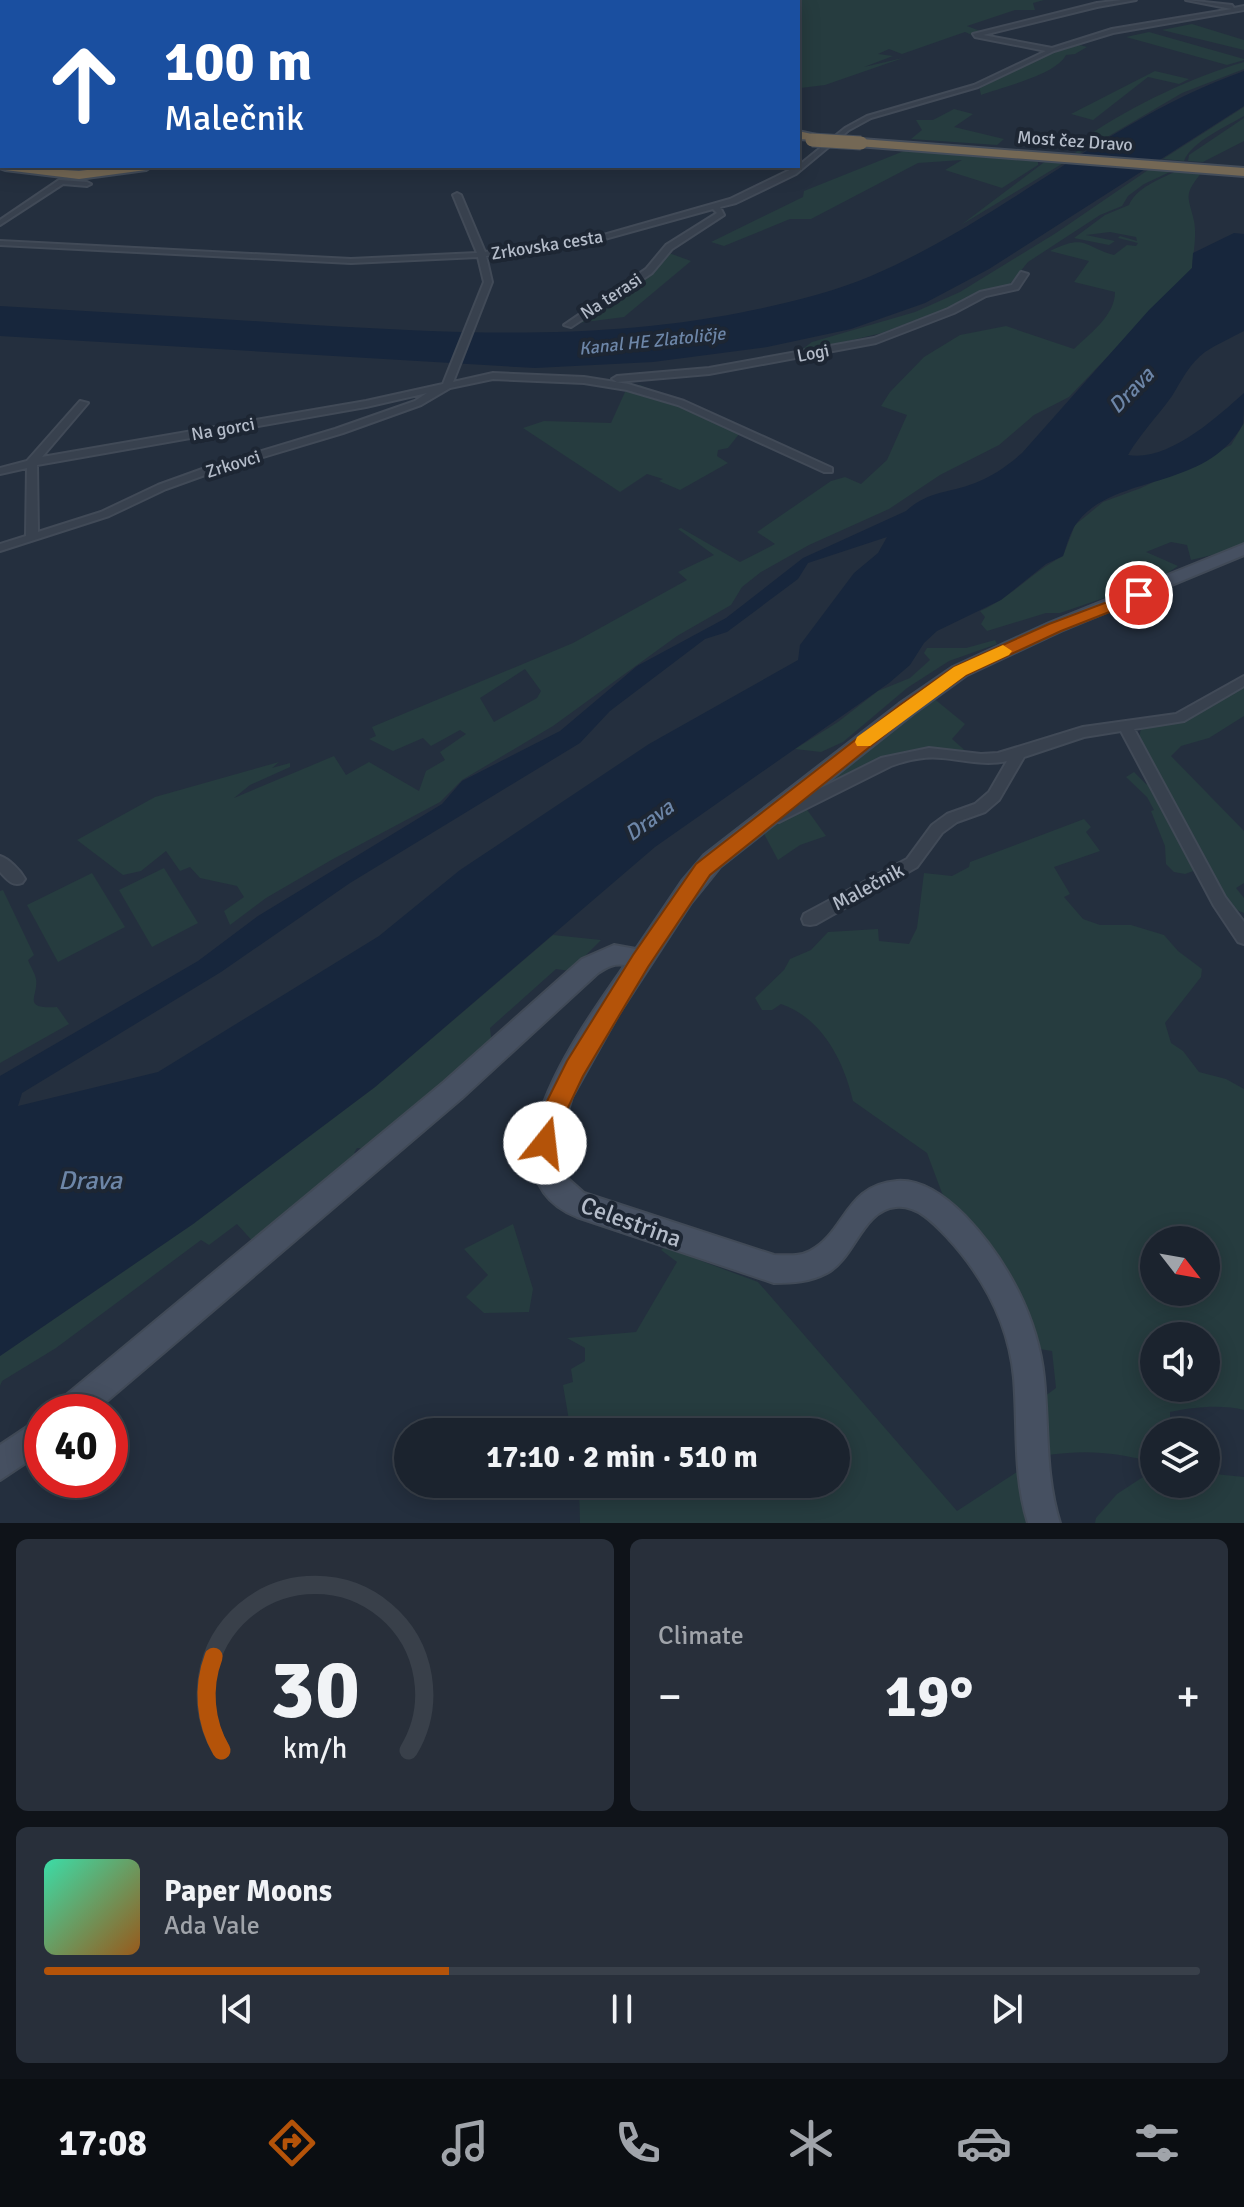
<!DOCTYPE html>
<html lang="en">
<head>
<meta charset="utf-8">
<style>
  :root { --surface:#1b232e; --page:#282f3a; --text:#f1f3f6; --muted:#a0a4aa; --line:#39404a; --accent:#b45309 }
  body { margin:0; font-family:Signika,sans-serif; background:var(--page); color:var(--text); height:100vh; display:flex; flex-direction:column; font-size:30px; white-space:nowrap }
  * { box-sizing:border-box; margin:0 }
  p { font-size:26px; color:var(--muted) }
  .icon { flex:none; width:44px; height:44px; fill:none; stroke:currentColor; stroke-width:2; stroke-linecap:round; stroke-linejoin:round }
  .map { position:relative; height:1523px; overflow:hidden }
  .panel { display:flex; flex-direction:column; gap:16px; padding:16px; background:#0f1319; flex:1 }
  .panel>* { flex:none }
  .hud { position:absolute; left:0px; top:0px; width:800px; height:168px; box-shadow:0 4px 20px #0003,0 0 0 2px var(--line); background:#1a4fa0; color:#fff; overflow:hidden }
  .needle { width:52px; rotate:121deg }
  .buttons { position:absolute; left:1140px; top:1226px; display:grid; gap:16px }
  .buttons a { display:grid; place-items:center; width:80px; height:80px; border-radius:50%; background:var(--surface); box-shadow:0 4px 20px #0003,0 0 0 2px var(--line); font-size:40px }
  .speed { position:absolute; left:24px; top:1394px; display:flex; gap:16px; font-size:40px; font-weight:700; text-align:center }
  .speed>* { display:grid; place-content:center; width:104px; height:104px; border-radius:50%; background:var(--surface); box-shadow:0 4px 20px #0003,0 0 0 2px var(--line); line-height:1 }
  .speed .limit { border:12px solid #d22; background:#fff; color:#111 }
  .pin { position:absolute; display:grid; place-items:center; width:68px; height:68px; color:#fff; margin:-34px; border:4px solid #fff; border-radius:50%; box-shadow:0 2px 8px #0007 }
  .me { position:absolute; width:88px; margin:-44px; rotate:16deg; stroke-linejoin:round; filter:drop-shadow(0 0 6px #0008) }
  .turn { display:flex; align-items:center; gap:28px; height:168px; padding:0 32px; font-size:36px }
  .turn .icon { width:104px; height:104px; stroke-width:2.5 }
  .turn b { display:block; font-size:56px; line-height:68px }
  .big { font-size:60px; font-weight:700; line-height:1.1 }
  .panel .tile { flex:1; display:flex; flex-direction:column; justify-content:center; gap:12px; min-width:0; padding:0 28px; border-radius:12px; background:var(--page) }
  .panel .dial { align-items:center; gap:0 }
  .dial svg { height:208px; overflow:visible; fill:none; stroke:var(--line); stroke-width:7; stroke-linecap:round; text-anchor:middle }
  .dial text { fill:var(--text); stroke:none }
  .song { display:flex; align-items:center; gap:24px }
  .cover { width:96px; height:96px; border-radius:12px; background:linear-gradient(135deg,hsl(160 70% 55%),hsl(30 70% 35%)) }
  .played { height:8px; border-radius:4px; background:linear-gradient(90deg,var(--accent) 35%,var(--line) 35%) }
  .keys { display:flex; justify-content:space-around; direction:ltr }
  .heat { display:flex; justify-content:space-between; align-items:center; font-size:44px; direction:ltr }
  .panel .tiles { flex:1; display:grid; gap:16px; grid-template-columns:1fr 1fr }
  .tile:last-child { grid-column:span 2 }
  .trip { position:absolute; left:394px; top:1418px; width:456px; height:80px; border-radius:40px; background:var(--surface); box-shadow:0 4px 20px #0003,0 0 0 2px var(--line); font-weight:700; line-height:80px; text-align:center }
  .menu { display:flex; height:128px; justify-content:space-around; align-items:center; background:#0b0e12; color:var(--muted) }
  .menu .icon { width:56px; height:56px }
  .menu .on { color:var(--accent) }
  .menu b { font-size:36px; color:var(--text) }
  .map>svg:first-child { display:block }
  .green { fill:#263c3f; fill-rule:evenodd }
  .water { fill:#17263c; fill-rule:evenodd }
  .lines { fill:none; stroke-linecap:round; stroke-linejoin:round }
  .street-casing { stroke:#414a57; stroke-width:4 }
  .secondary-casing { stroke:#414a57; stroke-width:4 }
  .highway-casing { stroke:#434c59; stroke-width:4 }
  .street { fill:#38414e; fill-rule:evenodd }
  .secondary { fill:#465061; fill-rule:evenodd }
  .highway { fill:#746855; fill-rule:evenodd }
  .highway-bridge-casing { stroke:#434c59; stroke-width:15; stroke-linecap:butt }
  .highway-bridge { stroke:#746855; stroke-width:13 }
  .route { fill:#b45309; stroke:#753606; stroke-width:2 }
  .slow { fill:#f59e0b }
  .labels { text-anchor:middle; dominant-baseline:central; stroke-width:8; stroke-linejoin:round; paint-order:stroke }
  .far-street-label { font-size:18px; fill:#b4bcc9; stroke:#1d2633 }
  .far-water-label { font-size:18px; font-style:italic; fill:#6d86a8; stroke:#1d2633 }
  .street-label { font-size:20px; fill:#b4bcc9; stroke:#1d2633 }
  .water-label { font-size:22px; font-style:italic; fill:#6d86a8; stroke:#1d2633 }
  .near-street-label { font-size:24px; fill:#b4bcc9; stroke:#1d2633 }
  .near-water-label { font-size:26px; font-style:italic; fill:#6d86a8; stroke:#1d2633 }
</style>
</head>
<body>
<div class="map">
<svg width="1244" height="1523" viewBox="0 0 1244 1523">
  <rect width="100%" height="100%" fill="#242f3e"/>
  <!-- green -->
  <g class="green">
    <path d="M596,0H1044L1033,3L1035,10H1015L967,26L983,32L972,35L965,32L902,54L889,49L878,54L893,56L864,67L903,58L825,85L801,88L798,87V2H585Z"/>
    <path d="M1192,24L1244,40V50L1162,30Z"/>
    <path d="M1149,32L1244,59V60L1227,65L1126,37Z"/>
    <path d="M1076,44L1087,47L1075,54L1066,55C1056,75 1002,87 981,95L979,86L1055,50Z"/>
    <path d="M1244,62V69L1182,93L1080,153H1075C1083,148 1080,142 1089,135C1136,104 1190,78 1244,62Z"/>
    <path d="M1155,71L1189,79L1179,84L1148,77L1093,120L1071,114Z"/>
    <path d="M1244,107V116C1226,127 1192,141 1184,161L1163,159Z"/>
    <path d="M954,109L973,114L954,127L1004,139L997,145L911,139L922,130L916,120H933Z"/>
    <path d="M1244,118V141L1203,162L1188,161L1189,155Z"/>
    <path d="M904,151L1038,161V165L1002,188L945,170L962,160L918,163L811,219H790L724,246L711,242L803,197L804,191Z"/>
    <path d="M1047,160L1065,162L961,225Z"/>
    <path d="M1151,168L1174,170L1144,184L1128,196L1122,206L1100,215L1028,262L1010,284L882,333L797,353L812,342L915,312L960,292L1056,233Z"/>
    <path d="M1176,171L1202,172C1183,196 1188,195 1194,221C1197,236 1193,254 1192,268L1069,397L1034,415L999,445L940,475L889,509L809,545L761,572L742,587L731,605L677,636L553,726L462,780L440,802L333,859L266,898L230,925L224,911L244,897L237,886L200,878L190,867L180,871L166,851L141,871L123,875L77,840L155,797L279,762L272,768L290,763V767L250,785L234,798L334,756L346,775L369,762L419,791L426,771L445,760L440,752L466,734L460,730L431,746L423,738L393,751L369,739L376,736L372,727L573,643L687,580L678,572L714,555L678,529L681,528L740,562L775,544L757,532L831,481L845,477L861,484L887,460L907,415L881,406L890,392L924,357L960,335L1006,326L1074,349C1089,334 1115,316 1115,292L1074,282L1089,261L1050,251C1086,233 1084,247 1114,255L1127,245L1136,246L1138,243L1118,238L1120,236L1137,241L1136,237L1110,232L1086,235L1115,241L1109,245L1074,238L1105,215L1129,205C1137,187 1159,180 1176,171ZM525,669L541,691L537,698L494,722L480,698Z"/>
    <path d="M669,253L691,261L624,317L577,323L654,272Z"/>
    <path d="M640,385L718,416L713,420L739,434L728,448L718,450L717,456L728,463L680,490L659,481L663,479L647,474L620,492L523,428L544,421L611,423L625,392Z"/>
    <path d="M1244,423V544L1233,550L1191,560L1187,545L1171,542L1146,552L1178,566L1166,574L1168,576L1060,613H1046L987,631L981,624L985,617L980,611C1011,598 1033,571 1063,556L1075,525L1103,502L1141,488L1231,445Z"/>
    <path d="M995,640L997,644L949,661L907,688L843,742L821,752L795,749L838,722L878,691L910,678L930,660L924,653L927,648H966Z"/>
    <path d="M1244,686V716L1209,738L1181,746L1171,756L1244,831V883L1236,888L1244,898V913L1231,908L1211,876L1197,842L1139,739L1141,728L1192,717Z"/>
    <path d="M932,697L965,724L952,739L969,754L905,753L872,764L814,795L807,790Z"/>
    <path d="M1134,772L1146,784L1156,787L1199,869L1185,874L1174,872L1166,864L1165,846L1151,811L1154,810L1147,797L1126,777Z"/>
    <path d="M805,807L826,836L800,845L778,860L762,830Z"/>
    <path d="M1084,819L1091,827L1086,832L1100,851L1054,867L1070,894L1064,897L1083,919L1100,925H1131L1164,935L1178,951L1202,969L1201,977L1165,1023L1171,1043L1183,1051L1199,1072L1226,1079L1244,1089V1410C1223,1404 1191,1407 1170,1412V1432H1154V1462C1113,1452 1085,1449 1042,1456L1041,1399L1056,1388L1052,1351L1034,1348L945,1201L927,1153L853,1101C844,1061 822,1018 781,1004L772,1010H762L755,998L784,970L790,959L811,950L828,932L878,929L879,941L909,944L917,928L924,873L952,876L969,867L970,862ZM1154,1240H1206V1292H1154ZM1154,1336H1206V1388H1154Z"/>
    <path d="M164,868L198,923L152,947L119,890Z"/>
    <path d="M92,873L125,927L58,962L27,905Z"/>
    <path d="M3,890L34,955L28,960C30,966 35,973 36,979C39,996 20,1009 57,1007L69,1024L0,1063V891Z"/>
    <path d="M553,935L601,940L570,971L556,969L490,1028L492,1044L373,1149L357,1148L354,1153L367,1154L257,1246L237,1224L209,1245L201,1240L56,1348L2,1381L0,1386V1356L193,1224L375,1087Z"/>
    <path d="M513,1224L533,1289L529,1312L484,1313L466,1297L488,1275L464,1249Z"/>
    <path d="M664,1247L758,1282L957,1511L1020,1470L1032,1523H580L579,1484H836V1432H571L563,1385L573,1382L571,1369L585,1361V1348L567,1338L636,1332L677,1262L661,1250Z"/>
    <path d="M1215,1474L1244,1477V1523H1095L1096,1518L1117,1494L1143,1477L1154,1479V1484L1203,1485Z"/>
  </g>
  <!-- water -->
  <g class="water">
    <path d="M1244,71V106L989,269L925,303L851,329L767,347L653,362L535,368L0,336V306C105,312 209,318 314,325C465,334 609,341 758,309C797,301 835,291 871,276C1002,220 1110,118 1244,71Z"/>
    <path d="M1234,233L1244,234V331C1231,338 1217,344 1205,352C1189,364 1182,380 1172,396C1157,417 1140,434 1128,455C1168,462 1216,418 1244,393C1244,402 1244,417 1243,424C1206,493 1109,472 1074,527C1069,536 1066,547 1063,556L1046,564L1001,600L937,631L924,643L910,665L889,683L655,847L375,1087L193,1224L0,1356V1076L198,961L258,916L442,804L462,781L560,731L637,666L726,618L803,558L906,511C930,490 947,494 975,483C993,476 1007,466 1022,453L1149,310L1192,268L1193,253ZM887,537L878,553L854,573L800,645L798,660L649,744L460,870L379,936L158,1072L18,1106L22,1093L221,972L350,883L580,743L610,711L705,639L727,632L798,579L808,563Z"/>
  </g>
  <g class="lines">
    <defs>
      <g id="street">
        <path d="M463,0H567L564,2Z"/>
        <path d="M1122,0H1136L1097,7L983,35L1052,48L1112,29L1232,9L1186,0L1232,5L1234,8L1244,6V10L1113,33L1054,51L978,87L871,118L849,130L796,174L736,203L720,207L724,215L672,249L652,273L571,327L564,325L646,269L666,245L717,213L713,209L601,240L486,256L492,282L453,382L493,373L584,377L628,384L684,401L832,468V472H824L678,405L627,390L584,383L493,379L450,388L421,405L343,433L216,471L166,489L109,516L0,551V544L26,536L27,468L0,474V468L27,461L80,401L88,403L42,457L366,401L443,384L484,282L478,257L351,263L0,245V241L351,259L477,253L453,195L457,193L461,195L485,252L600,236L730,199L798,166L845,128L867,116L974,85L1046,51L975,37L973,34L1097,3ZM427,393L415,401L335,429L208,467L158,485L101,512L38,532L37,465L366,407Z"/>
        <path d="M59,180L87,182L91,184L87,186L63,184L0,225V220Z"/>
        <path d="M1021,272L1028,274L1018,289L986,296L954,313L876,343L709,374L617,382L612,379L617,376L709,368L874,338L948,309L980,292L1012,285Z"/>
        <path d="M1244,676V686L1184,721L1134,729L1225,897L1244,922V944L1238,942L1214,906L1121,731L1084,737L1024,757L999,800L985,812L957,822L942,833L917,867L816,924L810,925L804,924L802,919L804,914L907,859L932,825L947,814L975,804L989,792L1007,761C984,766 965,760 942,758C925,756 907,760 891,766L779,822H769L767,818L769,814L881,758L929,748L981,754L998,753L1083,727L1176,714Z"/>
        <path d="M0,856C9,859 20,870 25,879L22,883C12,887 7,879 0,872Z"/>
      </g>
      <g id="secondary">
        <rect x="0" y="125" width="2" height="6"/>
        <path d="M1244,544V555L1061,631L967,675L913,714L720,867L691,903L618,1015L572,1097L558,1143L559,1162L566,1177L584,1193L774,1255C786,1255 799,1257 810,1251C846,1232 845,1185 897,1181C923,1179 948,1199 965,1216C1007,1260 1038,1318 1044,1378C1049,1428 1045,1475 1060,1523H1028C1013,1475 1018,1427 1014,1378C1009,1324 983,1276 947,1237C934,1223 917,1205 896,1207C862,1210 855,1258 827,1273C810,1282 793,1283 774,1283L577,1217C470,1174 587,1021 625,965C614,963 607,967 598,973L462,1098L94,1412H55L59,1401L444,1082L582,959L614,945L636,949L682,881L704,855L899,704L953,667L1049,623Z"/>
        <path d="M42,1417V1452L0,1480V1445Z"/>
      </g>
      <g id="highway">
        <rect x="0" y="107" width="2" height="6"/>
        <path d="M798,131L821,136L815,140L798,139Z"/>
        <path d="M861,139L1244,168V176L857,146V140Z"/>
        <path d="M1,163L2,166L79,171L118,166H152L146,170L79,179L5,170L0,168Z"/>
      </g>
    </defs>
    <!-- street casing -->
    <use href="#street" class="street-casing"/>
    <!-- secondary casing -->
    <use href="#secondary" class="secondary-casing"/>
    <!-- highway casing -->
    <use href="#highway" class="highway-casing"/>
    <!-- street -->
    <use href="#street" class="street"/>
    <!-- secondary -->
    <use href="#secondary" class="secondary"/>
    <!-- highway -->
    <use href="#highway" class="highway"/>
    <defs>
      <path id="highway-bridge" d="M812,140L861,143"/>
    </defs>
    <!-- highway-bridge casing -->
    <use href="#highway-bridge" class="highway-bridge-casing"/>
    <!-- highway-bridge -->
    <use href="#highway-bridge" class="highway-bridge"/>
  </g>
  <!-- route -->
  <path class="route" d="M1139,590L1145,591V598L1061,631L966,675L912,713L710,875L648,967L583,1076L562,1120L553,1151L545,1154L537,1151L533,1143L538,1119L567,1061L633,955L696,864L900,705L954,667L1049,624Z"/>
  <!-- slow -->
  <path class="slow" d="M1003,645L1012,651L1009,655L966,675L870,746H857L855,742L857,737L954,667Z"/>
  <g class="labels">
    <!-- far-street labels -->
    <g class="far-street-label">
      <text transform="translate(1075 141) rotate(4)">Most čez Dravo</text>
      <text transform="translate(547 245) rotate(-9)">Zrkovska cesta</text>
      <text transform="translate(611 296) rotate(-33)">Na terasi</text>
      <text transform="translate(813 353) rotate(-11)">Logi</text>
      <text transform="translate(223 429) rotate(-10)">Na gorci</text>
      <text transform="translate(233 464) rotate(-17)">Zrkovci</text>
    </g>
    <!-- far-water labels -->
    <g class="far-water-label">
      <text transform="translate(652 341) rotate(-6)">Kanal HE Zlatoličje</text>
    </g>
    <!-- street labels -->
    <g class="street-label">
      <text transform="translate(868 887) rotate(-28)">Malečnik</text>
    </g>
    <!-- water labels -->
    <g class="water-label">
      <text transform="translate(1131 390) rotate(-46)">Drava</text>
      <text transform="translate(649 820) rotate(-36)">Drava</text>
    </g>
    <!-- near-street labels -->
    <g class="near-street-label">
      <text transform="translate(631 1222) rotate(20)">Celestrina</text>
    </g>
    <!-- near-water labels -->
    <g class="near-water-label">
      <text x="90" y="1181">Drava</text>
    </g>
  </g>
</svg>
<div class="buttons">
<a><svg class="needle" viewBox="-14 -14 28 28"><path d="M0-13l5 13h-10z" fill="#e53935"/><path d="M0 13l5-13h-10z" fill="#a0a4aa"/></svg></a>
<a><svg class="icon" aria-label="sound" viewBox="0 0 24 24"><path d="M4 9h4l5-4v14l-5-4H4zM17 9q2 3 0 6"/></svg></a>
<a><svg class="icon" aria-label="layers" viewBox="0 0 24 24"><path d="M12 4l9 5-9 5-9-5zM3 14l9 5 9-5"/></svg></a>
</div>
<div class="speed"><div class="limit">40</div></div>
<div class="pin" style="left:1139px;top:595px;background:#d93025"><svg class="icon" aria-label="arrive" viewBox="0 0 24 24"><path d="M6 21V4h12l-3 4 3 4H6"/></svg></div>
<svg class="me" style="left:545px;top:1143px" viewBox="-20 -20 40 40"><circle r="19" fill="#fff"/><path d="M0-13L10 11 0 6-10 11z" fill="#b45309"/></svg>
<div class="trip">17:10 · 2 min · 510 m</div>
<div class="hud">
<div class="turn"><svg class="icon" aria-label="ahead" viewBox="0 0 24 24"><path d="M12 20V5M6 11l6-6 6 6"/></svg><div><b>100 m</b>Malečnik</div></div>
</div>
</div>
<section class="panel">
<div class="tiles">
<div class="tile dial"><svg viewBox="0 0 100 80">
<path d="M14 69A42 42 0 1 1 86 69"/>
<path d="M14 69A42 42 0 0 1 11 33" stroke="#b45309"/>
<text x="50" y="56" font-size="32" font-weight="700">30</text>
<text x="50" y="72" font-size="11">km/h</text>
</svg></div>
<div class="tile"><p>Climate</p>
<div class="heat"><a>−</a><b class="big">19°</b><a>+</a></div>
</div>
<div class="tile">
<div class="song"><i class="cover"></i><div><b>Paper Moons</b><p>Ada Vale</p></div></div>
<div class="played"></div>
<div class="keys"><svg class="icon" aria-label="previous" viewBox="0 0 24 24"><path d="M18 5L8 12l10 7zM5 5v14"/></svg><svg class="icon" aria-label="pause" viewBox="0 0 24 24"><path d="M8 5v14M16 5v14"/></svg><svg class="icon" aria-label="next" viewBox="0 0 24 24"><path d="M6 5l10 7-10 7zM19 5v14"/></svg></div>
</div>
</div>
</section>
<nav class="menu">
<b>17:08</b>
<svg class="icon on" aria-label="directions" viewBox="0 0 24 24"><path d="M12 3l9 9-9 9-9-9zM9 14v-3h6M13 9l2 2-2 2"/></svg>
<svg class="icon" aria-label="music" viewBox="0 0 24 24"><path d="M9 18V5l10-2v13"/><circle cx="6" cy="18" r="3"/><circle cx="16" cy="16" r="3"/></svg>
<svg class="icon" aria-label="phone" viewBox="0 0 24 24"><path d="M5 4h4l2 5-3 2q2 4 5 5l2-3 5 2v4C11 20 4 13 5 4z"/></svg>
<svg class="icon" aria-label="climate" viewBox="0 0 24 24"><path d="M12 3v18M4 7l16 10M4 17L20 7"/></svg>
<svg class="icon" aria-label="car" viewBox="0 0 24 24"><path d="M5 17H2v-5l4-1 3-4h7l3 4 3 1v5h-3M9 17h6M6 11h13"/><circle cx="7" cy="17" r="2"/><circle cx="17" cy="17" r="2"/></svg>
<svg class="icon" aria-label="filters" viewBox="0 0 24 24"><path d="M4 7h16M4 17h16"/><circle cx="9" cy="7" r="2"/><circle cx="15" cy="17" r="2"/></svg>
</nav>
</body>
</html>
